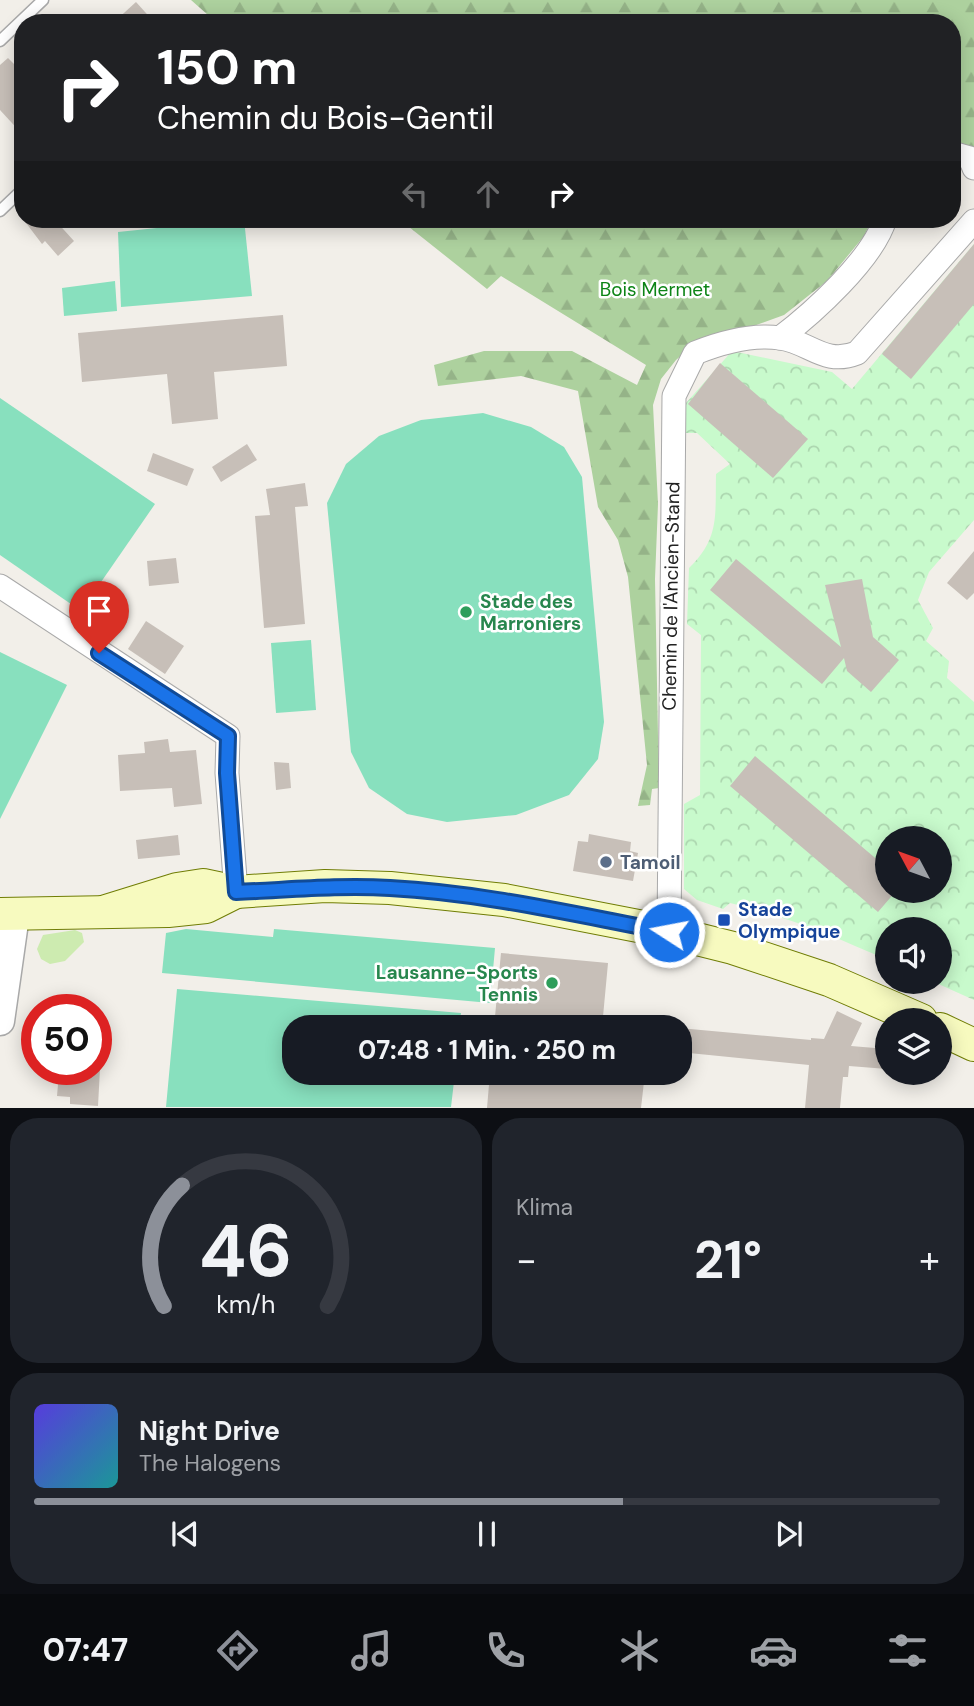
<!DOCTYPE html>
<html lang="de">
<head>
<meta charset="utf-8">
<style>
  :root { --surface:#171b24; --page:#20242c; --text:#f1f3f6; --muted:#9ea1a6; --line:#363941; --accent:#8c9099 }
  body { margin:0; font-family:"DM Sans",sans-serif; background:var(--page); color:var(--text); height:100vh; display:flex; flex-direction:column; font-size:26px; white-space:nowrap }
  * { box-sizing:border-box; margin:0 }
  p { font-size:23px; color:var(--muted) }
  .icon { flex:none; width:38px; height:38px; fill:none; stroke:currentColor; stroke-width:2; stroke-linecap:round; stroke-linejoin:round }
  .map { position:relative; height:1108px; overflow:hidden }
  .sheet { display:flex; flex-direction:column; gap:10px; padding:10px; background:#0d0f14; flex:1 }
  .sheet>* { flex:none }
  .hud { position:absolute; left:14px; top:14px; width:947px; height:214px; border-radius:28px; box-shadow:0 4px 18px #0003; background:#202124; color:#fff; overflow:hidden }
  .needle { width:46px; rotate:311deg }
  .buttons { position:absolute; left:875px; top:826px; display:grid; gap:14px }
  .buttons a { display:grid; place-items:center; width:77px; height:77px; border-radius:50%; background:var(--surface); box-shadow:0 4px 18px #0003; font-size:35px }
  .speed { position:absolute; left:21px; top:994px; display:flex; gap:14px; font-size:35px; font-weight:700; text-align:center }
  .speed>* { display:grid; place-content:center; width:91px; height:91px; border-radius:50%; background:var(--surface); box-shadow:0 4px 18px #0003; line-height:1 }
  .speed .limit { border:10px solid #d22; background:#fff; color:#111 }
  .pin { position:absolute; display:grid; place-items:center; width:60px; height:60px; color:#fff; margin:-72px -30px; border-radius:50% 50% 50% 0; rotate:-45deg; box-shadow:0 0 7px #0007 }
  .pin .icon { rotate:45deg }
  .me { position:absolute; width:77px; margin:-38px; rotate:281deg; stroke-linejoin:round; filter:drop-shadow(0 0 5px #0008) }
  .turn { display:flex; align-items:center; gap:24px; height:147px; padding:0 28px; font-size:32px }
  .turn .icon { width:91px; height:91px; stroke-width:2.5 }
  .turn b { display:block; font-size:49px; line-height:60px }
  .lanes { display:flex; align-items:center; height:66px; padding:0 28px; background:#0003; justify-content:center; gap:35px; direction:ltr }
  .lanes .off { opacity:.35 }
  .big { font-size:52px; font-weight:700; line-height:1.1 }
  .sheet .widget { flex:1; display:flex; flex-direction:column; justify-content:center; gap:10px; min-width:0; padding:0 24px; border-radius:28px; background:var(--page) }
  .sheet .dial { align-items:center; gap:0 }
  .dial svg { height:182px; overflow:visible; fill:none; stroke:var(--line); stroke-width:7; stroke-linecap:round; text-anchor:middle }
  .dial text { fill:var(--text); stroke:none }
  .song { display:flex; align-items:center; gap:21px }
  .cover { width:84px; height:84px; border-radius:10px; background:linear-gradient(135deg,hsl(250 70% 55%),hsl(180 70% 35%)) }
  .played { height:7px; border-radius:4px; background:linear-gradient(90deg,var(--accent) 65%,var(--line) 65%) }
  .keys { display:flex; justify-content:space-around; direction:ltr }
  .heat { display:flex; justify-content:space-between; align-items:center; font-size:38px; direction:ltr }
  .sheet .tiles { flex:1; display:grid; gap:10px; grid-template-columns:1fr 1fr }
  .widget:last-child { grid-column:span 2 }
  .trip { position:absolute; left:282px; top:1015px; width:410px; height:70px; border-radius:28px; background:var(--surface); box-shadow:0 4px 18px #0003; font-weight:700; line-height:70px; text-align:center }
  .menu { display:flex; height:112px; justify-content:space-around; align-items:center; background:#090b0e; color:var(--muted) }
  .menu .icon { width:49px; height:49px }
  .menu .selected { color:var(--accent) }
  .menu b { font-size:32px; color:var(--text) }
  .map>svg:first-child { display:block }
  .grass { fill:#cdebb0 }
  .forest { fill:url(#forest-firs) }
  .park { fill:url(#park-crowns); fill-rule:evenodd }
  .pitch { fill:#88e0be }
  .building { fill:#c7bfb8 }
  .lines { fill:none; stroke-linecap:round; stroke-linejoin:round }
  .service-casing { stroke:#a9a9a9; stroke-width:13 }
  .minor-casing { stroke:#a9a9a9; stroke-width:25 }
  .tertiary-casing { stroke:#a9a9a9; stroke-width:31 }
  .secondary-casing { stroke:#707d05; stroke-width:34 }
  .service { stroke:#fff; stroke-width:10 }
  .minor { stroke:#fff; stroke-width:23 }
  .tertiary { stroke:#fff; stroke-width:28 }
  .secondary { stroke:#f7fabf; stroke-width:32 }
  .route-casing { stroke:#114b97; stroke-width:18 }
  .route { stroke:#1a73e8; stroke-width:12 }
  .leisure-dot { fill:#2e9e5b; stroke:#fff; stroke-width:2.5 }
  .service-dot { fill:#5c6f8a; stroke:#fff; stroke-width:2.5 }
  .transit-dot { fill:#1a4fb4; stroke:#fff; stroke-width:2.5 }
  .labels { text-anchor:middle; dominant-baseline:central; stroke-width:5; stroke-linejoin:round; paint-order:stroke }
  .park-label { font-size:19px; fill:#0c8416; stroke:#fff }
  .street-label { font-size:19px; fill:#222; stroke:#fff }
  .leisure-label { font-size:19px; font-weight:bold; fill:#27864d; stroke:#fff; text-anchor:start }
  .service-label { font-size:19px; font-weight:bold; fill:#4e5e75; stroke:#fff; text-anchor:start }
  .transit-label { font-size:19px; font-weight:bold; fill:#164399; stroke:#fff; text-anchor:start }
</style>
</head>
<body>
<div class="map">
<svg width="974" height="1108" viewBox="0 0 974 1108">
  <defs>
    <pattern id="forest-firs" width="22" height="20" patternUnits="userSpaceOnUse" patternTransform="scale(1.75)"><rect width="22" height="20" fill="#add19e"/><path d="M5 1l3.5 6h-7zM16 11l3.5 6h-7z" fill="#95b388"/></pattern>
    <pattern id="park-crowns" width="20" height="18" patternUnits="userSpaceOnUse" patternTransform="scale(1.75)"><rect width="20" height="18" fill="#c8facc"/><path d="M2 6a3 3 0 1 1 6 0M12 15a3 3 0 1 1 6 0" fill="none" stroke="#acd6af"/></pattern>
  </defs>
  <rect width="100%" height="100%" fill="#f2efe9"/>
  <!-- grass -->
  <path class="grass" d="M75,930L82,933L84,942L65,961L50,964L41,959L37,949L43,935Z"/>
  <!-- forest -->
  <g class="forest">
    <path d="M191,0H974V155L952,142V23H217Z"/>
    <path d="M399,219H872L864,236L827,281L784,315L745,329L701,338L676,360L661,379L653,405L658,504L655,579L659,788L652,789L650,805L638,806L647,765L628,577L618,540L598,507L578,391L521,376L438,386L434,365L484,351H572L637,385L646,365L501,276L487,289Z"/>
  </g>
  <!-- park -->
  <path class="park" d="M974,244V520L929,572L918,600L933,628L926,641L949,661L947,678L974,702V1000L934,982H940V929H887V960C836,937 785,916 730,903L723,909L697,900L684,889V804L700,795L701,635L687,624L689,568C720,538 715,515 716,474L730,464L697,433H684L686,403L732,351L832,372L852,389ZM887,838H940V891H887Z"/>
  <!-- pitch -->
  <g class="pitch">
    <path d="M244,219L252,296L121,307L118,232Z"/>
    <path d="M115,281L117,311L64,316L62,288Z"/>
    <path d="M0,398L155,504L81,611L0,555Z"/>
    <path d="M483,413L531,427L564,447L582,477L604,722L598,759L569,795L516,815L447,822L407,814L369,788L351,752L327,503L346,464L379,436L421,420Z"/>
    <path d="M311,640L316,710L276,713L271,643Z"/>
    <path d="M0,652L67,685L0,819Z"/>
    <path d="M186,929L273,937L274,929L495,948L490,1003L162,973L166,933Z"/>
    <path d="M177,989L461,1013L459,1027H294V1073H455L451,1107H166Z"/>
  </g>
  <!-- building -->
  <g class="building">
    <path d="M136,2L155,23H113Z"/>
    <path d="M8,58L23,73V135L0,110V65Z"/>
    <path d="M23,219H54L74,241L58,256L45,241L42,244Z"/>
    <path d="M974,244V304L911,379L882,354Z"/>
    <path d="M283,315L287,366L214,372L218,419L172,424L167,374L82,382L78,333Z"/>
    <path d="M720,363L808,439L773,478L688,404Z"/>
    <path d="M247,444L257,460L221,482L212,467Z"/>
    <path d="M153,453L194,469L187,486L147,471Z"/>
    <path d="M305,483L308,506L295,507L305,624L264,628L255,516L270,515L266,489Z"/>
    <path d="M974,551V593L967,600L947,583Z"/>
    <path d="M176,558L179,583L149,586L147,561Z"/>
    <path d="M736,559L841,647L825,585L862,579L873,637L899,660L871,692L847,671L844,658L822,684L710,590Z"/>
    <path d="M146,621L184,646L165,674L128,649Z"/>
    <path d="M168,739L170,752L196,750L202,804L174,807L172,788L120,791L118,755L145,753L144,742Z"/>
    <path d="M755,756L887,868V891H896L878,912L730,786Z"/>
    <path d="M274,762L289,763L291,788L276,790Z"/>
    <path d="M589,834L631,842L630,851L638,853L633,881L573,871L578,841L588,842Z"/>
    <path d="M178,835L180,855L138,859L136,840Z"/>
    <path d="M501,953L608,963L602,1027H494Z"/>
    <path d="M837,1011L862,1023L851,1046L887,1049V1069L849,1066L848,1077H843L840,1108H805L809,1065L679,1052V1028L811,1040V1038L824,1039Z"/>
    <path d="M68,1069H100L98,1106L70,1104V1097L57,1096L59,1073L68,1074Z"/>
    <path d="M490,1073H645L641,1108H487Z"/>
  </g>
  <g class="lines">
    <defs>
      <g id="service">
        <path d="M0,41L43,0"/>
        <path d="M0,211L23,189"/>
      </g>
      <g id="minor">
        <path d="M952,153L970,158L974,168"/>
        <path d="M780,338C813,313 873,259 885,219"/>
        <path d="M0,586L228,736L227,773L236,892"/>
        <path d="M669,932L674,396L695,353C720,343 752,334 780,338C810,342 824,366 857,353L974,221"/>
      </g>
      <path id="tertiary" d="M0,1021L15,915"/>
      <g id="secondary">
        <path d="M106,911L177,889L203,885L236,892L325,886L390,888L504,900L669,932L733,948L829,980L921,1020"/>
        <path d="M0,914L168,911L206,907L236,892"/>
        <path d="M940,1029L974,1045"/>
      </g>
    </defs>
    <!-- service casing -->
    <use href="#service" class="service-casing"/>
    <!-- minor casing -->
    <use href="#minor" class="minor-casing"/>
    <!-- tertiary casing -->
    <use href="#tertiary" class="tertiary-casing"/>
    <!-- secondary casing -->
    <use href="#secondary" class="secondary-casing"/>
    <!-- service -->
    <use href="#service" class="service"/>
    <!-- minor -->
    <use href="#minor" class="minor"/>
    <!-- tertiary -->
    <use href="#tertiary" class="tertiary"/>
    <!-- secondary -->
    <use href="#secondary" class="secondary"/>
  </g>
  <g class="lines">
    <defs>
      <path id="route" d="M99,653L228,736L227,773L236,892C288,890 338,885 390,888C485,893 576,915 669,932"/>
    </defs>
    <!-- route casing -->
    <use href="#route" class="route-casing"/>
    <!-- route -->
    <use href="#route" class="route"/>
  </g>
  <!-- markers -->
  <g class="leisure-dot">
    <circle cx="466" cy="612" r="7"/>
    <circle cx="552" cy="983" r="7"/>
  </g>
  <circle class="service-dot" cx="606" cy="862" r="7"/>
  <rect class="transit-dot" x="717" y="913" width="14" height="14" rx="3.5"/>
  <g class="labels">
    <!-- park labels -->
    <g class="park-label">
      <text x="655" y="289">Bois Mermet</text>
    </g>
    <!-- street labels -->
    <g class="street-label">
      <text transform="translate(671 596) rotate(-89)">Chemin de l'Ancien-Stand</text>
    </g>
    <!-- leisure labels -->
    <g class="leisure-label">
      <text x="480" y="601">Stade des<tspan x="480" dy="22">Marroniers</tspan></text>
      <text x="538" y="972" text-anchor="end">Lausanne-Sports<tspan x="538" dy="22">Tennis</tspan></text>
    </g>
    <!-- service labels -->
    <g class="service-label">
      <text x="620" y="862">Tamoil</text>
    </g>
    <!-- transit labels -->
    <g class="transit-label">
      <text x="738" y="909">Stade<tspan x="738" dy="22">Olympique</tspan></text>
    </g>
  </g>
</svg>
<div class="buttons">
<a><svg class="needle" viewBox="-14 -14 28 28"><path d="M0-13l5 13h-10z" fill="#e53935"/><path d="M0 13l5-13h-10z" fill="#9ea1a6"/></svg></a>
<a><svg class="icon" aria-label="sound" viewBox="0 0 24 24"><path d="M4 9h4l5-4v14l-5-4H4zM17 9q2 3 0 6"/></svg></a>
<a><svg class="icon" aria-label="layers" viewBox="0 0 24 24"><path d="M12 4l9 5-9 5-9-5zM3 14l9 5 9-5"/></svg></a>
</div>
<div class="speed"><div class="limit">50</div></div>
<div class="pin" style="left:99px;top:653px;background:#d93025"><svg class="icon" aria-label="arrive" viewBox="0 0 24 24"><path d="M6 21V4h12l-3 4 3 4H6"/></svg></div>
<svg class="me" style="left:669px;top:932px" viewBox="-20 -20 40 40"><circle r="17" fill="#1a73e8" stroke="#fff" stroke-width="3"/><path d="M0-11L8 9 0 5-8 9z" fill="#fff"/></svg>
<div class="trip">07:48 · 1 Min. · 250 m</div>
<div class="hud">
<div class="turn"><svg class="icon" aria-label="right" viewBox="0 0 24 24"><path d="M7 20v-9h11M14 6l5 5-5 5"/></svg><div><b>150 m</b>Chemin du Bois-Gentil</div></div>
<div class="lanes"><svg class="icon off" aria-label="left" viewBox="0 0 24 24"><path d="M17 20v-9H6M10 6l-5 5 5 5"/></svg><svg class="icon off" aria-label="ahead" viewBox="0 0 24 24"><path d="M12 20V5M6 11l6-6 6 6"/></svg><svg class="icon" aria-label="right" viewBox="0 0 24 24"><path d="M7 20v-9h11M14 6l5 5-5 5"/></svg></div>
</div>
</div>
<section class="sheet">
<div class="tiles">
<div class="widget dial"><svg viewBox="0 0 100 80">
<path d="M14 69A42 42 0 1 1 86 69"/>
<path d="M14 69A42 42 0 0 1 22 16" stroke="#8c9099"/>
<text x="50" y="56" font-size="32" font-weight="700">46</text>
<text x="50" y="72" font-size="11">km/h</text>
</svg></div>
<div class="widget"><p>Klima</p>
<div class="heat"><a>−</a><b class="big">21°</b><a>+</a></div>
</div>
<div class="widget">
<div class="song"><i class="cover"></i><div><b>Night Drive</b><p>The Halogens</p></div></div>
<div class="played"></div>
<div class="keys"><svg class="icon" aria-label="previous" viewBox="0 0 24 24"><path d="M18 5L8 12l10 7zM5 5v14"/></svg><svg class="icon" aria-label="pause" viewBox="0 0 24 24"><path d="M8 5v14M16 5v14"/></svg><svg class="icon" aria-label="next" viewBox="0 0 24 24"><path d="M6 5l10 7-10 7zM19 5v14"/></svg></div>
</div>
</div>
</section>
<nav class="menu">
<b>07:47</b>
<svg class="icon selected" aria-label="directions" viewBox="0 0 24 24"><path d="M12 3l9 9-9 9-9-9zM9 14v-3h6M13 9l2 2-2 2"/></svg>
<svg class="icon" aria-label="music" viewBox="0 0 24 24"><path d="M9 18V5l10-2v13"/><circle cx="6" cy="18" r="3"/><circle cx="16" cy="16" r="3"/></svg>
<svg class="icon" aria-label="phone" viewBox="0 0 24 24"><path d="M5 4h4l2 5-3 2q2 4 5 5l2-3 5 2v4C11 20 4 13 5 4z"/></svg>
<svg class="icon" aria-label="climate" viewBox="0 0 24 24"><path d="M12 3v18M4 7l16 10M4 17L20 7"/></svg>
<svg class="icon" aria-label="car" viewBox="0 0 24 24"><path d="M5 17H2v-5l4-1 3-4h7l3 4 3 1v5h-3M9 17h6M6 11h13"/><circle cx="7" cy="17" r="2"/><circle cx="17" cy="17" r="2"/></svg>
<svg class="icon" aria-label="filters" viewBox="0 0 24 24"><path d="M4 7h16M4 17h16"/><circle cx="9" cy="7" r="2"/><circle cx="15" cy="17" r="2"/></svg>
</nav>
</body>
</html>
